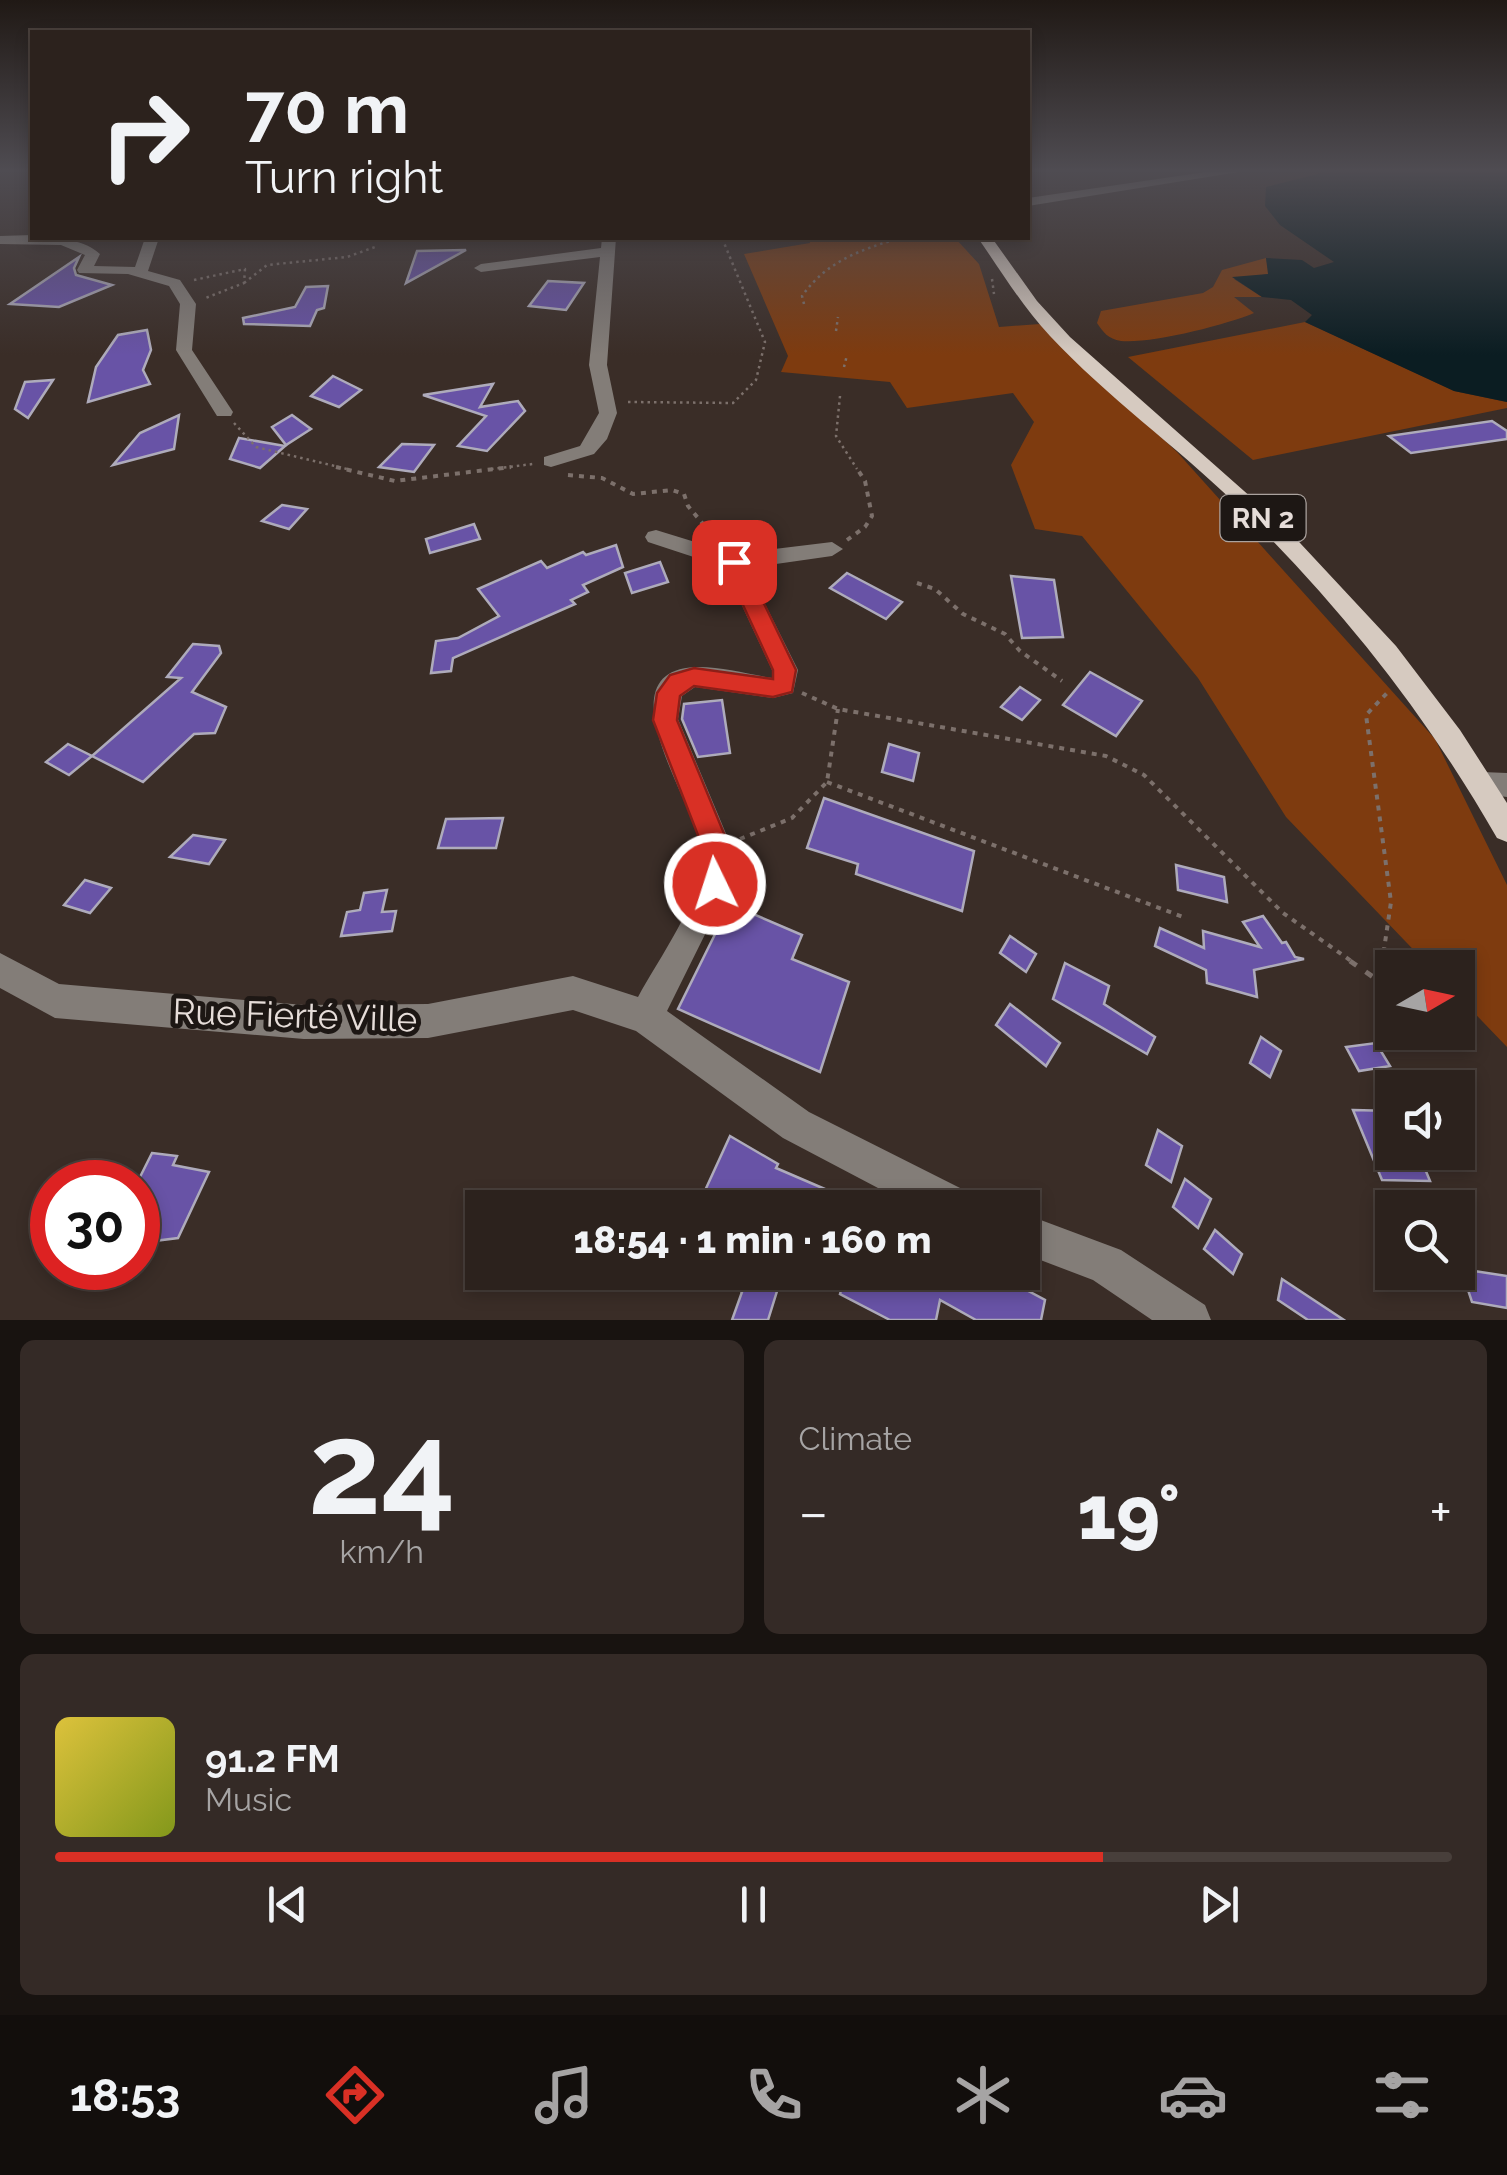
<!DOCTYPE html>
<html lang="en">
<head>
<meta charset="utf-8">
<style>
  :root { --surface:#2c221d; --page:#342a26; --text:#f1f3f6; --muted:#a6a4a4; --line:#483f3b; --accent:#d93025 }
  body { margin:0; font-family:Raleway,sans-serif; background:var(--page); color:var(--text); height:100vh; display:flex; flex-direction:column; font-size:38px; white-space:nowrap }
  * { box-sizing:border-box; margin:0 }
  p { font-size:32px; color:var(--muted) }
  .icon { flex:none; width:55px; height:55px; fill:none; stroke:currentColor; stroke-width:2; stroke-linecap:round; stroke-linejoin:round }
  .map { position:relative; height:1320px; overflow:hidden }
  .drawer { display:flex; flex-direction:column; gap:20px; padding:20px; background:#181310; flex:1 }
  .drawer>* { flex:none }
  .top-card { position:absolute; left:30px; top:30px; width:1000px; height:210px; border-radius:0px; box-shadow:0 5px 15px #0003,0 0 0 2px var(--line); background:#2c221d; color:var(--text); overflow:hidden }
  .needle { width:65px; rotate:81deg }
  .controls { position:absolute; left:1375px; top:950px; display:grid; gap:20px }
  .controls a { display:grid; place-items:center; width:100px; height:100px; border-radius:0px; background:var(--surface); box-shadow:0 5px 15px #0003,0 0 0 2px var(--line); font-size:50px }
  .speed { position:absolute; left:30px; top:1160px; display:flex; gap:20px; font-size:50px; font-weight:700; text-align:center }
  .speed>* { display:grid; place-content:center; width:130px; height:130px; border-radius:50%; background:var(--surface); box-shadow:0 5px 15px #0003,0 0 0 2px var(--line); line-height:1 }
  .speed .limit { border:15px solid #d22; background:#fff; color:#111 }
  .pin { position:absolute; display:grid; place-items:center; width:85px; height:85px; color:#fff; margin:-42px; border-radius:20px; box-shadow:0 5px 15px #0006 }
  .me { position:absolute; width:110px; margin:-55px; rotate:356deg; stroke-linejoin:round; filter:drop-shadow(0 0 8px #0008) }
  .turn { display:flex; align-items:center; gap:35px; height:210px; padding:0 50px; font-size:45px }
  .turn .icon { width:130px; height:130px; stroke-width:2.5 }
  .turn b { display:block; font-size:70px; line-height:85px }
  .big { font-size:75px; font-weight:800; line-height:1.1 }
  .drawer .tile { flex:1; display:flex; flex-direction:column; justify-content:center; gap:15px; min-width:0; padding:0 35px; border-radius:15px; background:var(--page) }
  .drawer .dial { align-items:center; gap:0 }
  .dial b { font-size:130px; line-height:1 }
  .song { display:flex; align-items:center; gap:30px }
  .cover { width:120px; height:120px; border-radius:15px; background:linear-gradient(135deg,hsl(50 70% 55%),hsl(70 70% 35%)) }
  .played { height:10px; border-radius:5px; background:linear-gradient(90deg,var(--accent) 75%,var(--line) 75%) }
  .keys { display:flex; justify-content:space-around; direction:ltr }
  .heat { display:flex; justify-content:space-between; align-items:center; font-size:55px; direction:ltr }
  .drawer .tiles { flex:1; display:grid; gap:20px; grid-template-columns:1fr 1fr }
  .tile:last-child { grid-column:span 2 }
  .trip { position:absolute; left:465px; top:1190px; width:575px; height:100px; border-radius:0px; background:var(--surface); box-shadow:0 5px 15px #0003,0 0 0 2px var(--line); font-weight:800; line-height:100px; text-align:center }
  .tabs { display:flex; height:160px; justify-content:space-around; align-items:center; background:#120e0c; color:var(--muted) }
  .tabs .icon { width:70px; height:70px }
  .tabs .on { color:var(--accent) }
  .tabs b { font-size:45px; color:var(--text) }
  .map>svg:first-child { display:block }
  .green { fill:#7e3b0f }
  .water { fill:#0b1d22 }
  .building { fill:#6853a6; stroke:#aeabbb; stroke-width:2.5 }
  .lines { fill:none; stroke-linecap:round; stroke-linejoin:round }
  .path-far2 { stroke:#7c706b; stroke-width:2.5; stroke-dasharray:2.5 4; stroke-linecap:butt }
  .path-far1 { stroke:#7c706b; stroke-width:4; stroke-dasharray:5 6; stroke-linecap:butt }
  .path { stroke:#7c706b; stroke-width:5; stroke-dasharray:8 11; stroke-linecap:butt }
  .minor { fill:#837d78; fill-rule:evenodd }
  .major { fill:#d6cac0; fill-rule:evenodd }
  .route { fill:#d93025; stroke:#8d1f18; stroke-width:2.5 }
  .labels { text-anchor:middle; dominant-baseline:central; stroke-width:10; stroke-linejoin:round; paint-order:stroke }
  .shield { fill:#1d1714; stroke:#aaa29e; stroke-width:2.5 }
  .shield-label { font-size:28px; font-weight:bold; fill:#e6ddd9 }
  .near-street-label { font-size:35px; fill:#e6ddd9; stroke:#1d1714 }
</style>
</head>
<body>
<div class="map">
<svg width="1507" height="1320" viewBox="0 0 1507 1320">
  <rect width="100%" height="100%" fill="#3a2d27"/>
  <!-- green -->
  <g class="green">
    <path d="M809,238H955L979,264L999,327L1040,324L1177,452L1435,739L1507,885V1047L1458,996V968L1430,967L1286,817L1198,678L1082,536L1035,529L1011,465L1034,422L1013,393L907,408L890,382L781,372L788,356L744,254L810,243Z"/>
    <path d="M1266,258L1269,274L1234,279L1262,297H1234L1254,313C1226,325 1150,344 1121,341C1108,339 1103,332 1097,323L1101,311L1203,293L1213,287L1222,270Z"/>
    <path d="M1305,322L1454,391L1507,402V408L1253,460L1128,357Z"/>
  </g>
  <!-- water -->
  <path class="water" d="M1319,170H1507V402L1454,391L1305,322L1312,315L1291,300L1262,297L1232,277L1268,274L1266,258L1302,260L1314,268L1334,262L1280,225L1265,206L1266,187L1318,174Z"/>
  <!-- building -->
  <g class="building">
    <path d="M466,250L406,283L417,251Z"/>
    <path d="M79,257L74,268L76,275L112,285L59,307L10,304Z"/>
    <path d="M548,281L584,283L566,310L529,306Z"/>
    <path d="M328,286L324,308L317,310L310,326L244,324L243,318L295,307L306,287Z"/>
    <path d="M147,330L151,350L143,370L150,384L88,402L96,367L118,335Z"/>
    <path d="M333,376L361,390L339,407L311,396Z"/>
    <path d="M53,380L28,418L15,409L25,382Z"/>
    <path d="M493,384L480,407L518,401L525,411L487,451L458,446L486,416L423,395Z"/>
    <path d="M179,415L174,449L113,465L140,433Z"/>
    <path d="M292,415L311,429L286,445L272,427Z"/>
    <path d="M1492,421L1507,431V439L1411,453L1389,436Z"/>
    <path d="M239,438L285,446L260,468L230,459Z"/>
    <path d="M402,444L434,445L414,472L379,467Z"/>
    <path d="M282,505L307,509L289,529L262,521Z"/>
    <path d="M474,524L480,539L430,553L426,539Z"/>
    <path d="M616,545L623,567L583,585L588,592L571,600L575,604L453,658L451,671L431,673L436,641L458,638L499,616L478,589L541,561L547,568L583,552L586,555Z"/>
    <path d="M660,562L668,582L632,593L625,573Z"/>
    <path d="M847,573L902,602L886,619L830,588Z"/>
    <path d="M1011,576L1054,580L1063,637L1022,638Z"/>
    <path d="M193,644L219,646L221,653L192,692L226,707L215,733L194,734L143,782L92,756L181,678L167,677Z"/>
    <path d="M1090,672L1142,701L1116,736L1063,705Z"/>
    <path d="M1020,687L1040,700L1022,720L1001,707Z"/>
    <path d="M722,700L730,753L698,757L682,719L684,704Z"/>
    <path d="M68,744L92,756L69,775L46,762Z"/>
    <path d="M889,744L919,753L913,781L882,772Z"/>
    <path d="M824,798L974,851L962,911L856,874L858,864L807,848Z"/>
    <path d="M503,818L496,848H438L446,819Z"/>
    <path d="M193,835L225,840L209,864L170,857Z"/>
    <path d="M1176,865L1224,877L1227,902L1178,890Z"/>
    <path d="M85,880L111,888L90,913L64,905Z"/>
    <path d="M387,890L382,912L396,911L392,931L341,936L347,912L360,910L364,893Z"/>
    <path d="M730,904L802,935L792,959L849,982L820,1072L678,1009Z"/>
    <path d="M1263,916L1282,943L1286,942L1295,957L1304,959L1254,970L1257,997L1207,983L1206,970L1155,946L1160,928L1204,948L1203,931L1260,947L1243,922Z"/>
    <path d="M1010,936L1036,954L1026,972L1000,953Z"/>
    <path d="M1065,963L1109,986L1104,1004L1155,1037L1147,1054L1053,999Z"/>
    <path d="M1010,1004L1060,1043L1046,1066L996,1025Z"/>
    <path d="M1261,1037L1281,1051L1270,1077L1250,1063Z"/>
    <path d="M1376,1043L1390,1066L1359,1071L1346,1047Z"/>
    <path d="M1353,1110L1392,1111V1152H1418L1430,1181L1382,1180Z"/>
    <path d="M1158,1130L1182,1146L1171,1182L1146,1165Z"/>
    <path d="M730,1136L778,1164L776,1168L869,1208H697Z"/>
    <path d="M152,1153L177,1156L173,1165L209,1172L178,1238L138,1243V1181Z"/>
    <path d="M1185,1179L1211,1199L1198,1228L1173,1207Z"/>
    <path d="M1215,1230L1242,1254L1233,1274L1204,1249Z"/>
    <path d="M1461,1269L1507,1276V1308L1472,1302Z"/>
    <path d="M712,1272H783L768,1320H732L742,1292Z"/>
    <path d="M809,1272H993L1045,1300L1041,1320H976L940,1300L936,1320H890L840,1294L842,1287Z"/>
    <path d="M1282,1279L1344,1320H1308L1278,1300Z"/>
  </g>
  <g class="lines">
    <!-- path-far2 -->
    <g class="path-far2">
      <path d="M992,279L994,294"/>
      <path d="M194,280L245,269L244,283L203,299"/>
      <path d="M244,283L267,265L347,257L375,247"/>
      <path d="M804,304L802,296C827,261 860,250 900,238"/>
      <path d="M836,331L838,317"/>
      <path d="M844,367L847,355"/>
      <path d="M840,396L836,436L857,469"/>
      <path d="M628,402L733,403L756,380L765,342L722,238"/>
      <path d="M234,423L256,447L347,469"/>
      <path d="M491,469L533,464"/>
    </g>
    <!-- path-far1 -->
    <g class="path-far1">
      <path d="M336,467L395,481L511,467"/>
      <path d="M568,475L602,478L633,494L672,490L684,494L688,506L713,536"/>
      <path d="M847,540L865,527L872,516L865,481L856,467"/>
      <path d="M917,583L935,589L963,614L1005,634L1020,651L1062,681"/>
      <path d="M802,693L838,709L1106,756L1144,775L1283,913L1354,963"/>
      <path d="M827,782L1183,917"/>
      <path d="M740,839L792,818L827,782L838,709"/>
      <path d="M1382,963L1391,902L1366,715L1387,693"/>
    </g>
    <!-- path -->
    <path class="path" d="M1350,961L1379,981L1382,961"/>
    <!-- minor -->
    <g class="minor">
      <path d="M1219,170H1251L1028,206V198Z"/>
      <path d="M32,235C54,242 79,235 100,254L94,266L135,267L145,238H159L148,271L180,280L196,304L192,350L233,412L231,416H217L176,350L180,304L169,286L128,274L79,273L77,270L85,255L61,245L0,244V236Z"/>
      <path d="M602,238H616L607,365L617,413L607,439L594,454L551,467L544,465V457L580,446L599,413L589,365L600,257L481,272L474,268L481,264L601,248Z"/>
      <path d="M656,530L734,554L832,542L843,549L832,556L747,568L798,670L793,693L773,698L695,687L682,696L678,719L732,848L730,884L667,1011L809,1112L972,1194L978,1208H916L783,1138L636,1031L573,1010L428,1038L304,1039L55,1018L0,988V953L59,984L304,1005L428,1004L573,976L638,997C659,958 706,894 702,850C698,809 600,672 695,667C719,666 748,674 772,678V670L724,567L648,542L645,537L648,532Z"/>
      <path d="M1482,772L1507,773V797L1472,793L1468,784L1472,775Z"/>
      <path d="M1022,1213L1121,1250L1205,1305L1211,1320H1152L1093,1280L1022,1253Z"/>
    </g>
    <!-- major -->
    <path class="major" d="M978,238H992L1037,301L1070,337L1287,529L1396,646L1460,730L1507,803V842L1497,838C1426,714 1339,604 1236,504C1176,446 1107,397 1050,336C1022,306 1001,271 978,238Z"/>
  </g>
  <!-- sky -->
  <linearGradient id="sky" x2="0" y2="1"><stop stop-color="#201915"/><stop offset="0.48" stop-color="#4f4c52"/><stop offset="1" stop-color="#4f4c52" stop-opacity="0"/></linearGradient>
  <rect width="1507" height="355" fill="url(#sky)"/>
  <!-- route -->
  <path class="route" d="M734,555L744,562L796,670L792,692L773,697L694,686L680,696L677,720L730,848L729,884L725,893L715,897L705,893L701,884L703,848L653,720L657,693L670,675L694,668L773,679V670L723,562Z"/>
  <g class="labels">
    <!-- shield labels -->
    <rect class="shield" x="1220.5" y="495" width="85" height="46" rx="8"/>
    <g class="shield-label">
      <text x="1263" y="518">RN 2</text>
    </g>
    <!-- near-street labels -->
    <g class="near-street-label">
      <text transform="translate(295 1015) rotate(2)">Rue Fierté Ville</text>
    </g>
  </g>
</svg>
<div class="controls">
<a><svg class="needle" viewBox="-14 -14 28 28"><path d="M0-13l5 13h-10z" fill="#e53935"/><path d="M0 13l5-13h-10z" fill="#a6a4a4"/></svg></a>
<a><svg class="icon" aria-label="sound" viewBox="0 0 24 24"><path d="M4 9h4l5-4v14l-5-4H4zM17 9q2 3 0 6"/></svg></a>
<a><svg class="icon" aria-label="search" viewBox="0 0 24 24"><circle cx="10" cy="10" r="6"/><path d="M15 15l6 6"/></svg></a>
</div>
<div class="speed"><div class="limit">30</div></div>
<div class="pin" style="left:734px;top:562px;background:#d93025"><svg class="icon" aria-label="arrive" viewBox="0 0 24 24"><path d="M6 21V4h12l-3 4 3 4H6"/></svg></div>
<svg class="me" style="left:715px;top:884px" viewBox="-20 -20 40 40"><circle r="17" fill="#d93025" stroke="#fff" stroke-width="3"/><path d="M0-11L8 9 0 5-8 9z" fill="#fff"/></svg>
<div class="trip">18:54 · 1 min · 160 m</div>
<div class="top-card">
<div class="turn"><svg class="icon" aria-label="right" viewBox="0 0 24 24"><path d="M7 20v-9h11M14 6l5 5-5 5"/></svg><div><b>70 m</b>Turn right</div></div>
</div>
</div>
<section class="drawer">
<div class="tiles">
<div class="tile dial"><b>24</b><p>km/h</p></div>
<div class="tile"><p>Climate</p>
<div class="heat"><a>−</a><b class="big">19°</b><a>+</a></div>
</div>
<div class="tile">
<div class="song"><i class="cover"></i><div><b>91.2 FM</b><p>Music</p></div></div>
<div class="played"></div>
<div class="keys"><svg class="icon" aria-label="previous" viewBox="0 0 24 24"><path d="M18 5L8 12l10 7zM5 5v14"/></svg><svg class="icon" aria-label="pause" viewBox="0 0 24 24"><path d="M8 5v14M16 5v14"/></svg><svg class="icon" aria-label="next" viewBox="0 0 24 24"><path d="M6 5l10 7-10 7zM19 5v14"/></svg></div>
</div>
</div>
</section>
<nav class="tabs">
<b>18:53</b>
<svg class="icon on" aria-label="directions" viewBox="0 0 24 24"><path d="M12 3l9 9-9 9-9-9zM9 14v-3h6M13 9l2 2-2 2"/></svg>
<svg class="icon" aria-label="music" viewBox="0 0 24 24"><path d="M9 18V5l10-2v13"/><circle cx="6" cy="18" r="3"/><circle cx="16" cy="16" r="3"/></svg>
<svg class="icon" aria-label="phone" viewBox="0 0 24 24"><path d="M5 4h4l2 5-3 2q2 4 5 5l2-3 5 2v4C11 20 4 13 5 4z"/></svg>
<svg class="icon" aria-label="climate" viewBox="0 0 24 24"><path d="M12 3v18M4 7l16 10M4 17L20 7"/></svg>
<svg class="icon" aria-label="car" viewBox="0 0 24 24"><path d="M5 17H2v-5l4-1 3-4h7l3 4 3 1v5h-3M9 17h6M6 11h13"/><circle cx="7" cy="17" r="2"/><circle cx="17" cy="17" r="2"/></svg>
<svg class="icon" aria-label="filters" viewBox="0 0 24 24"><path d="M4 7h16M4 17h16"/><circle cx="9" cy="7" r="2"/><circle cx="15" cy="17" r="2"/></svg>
</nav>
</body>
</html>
